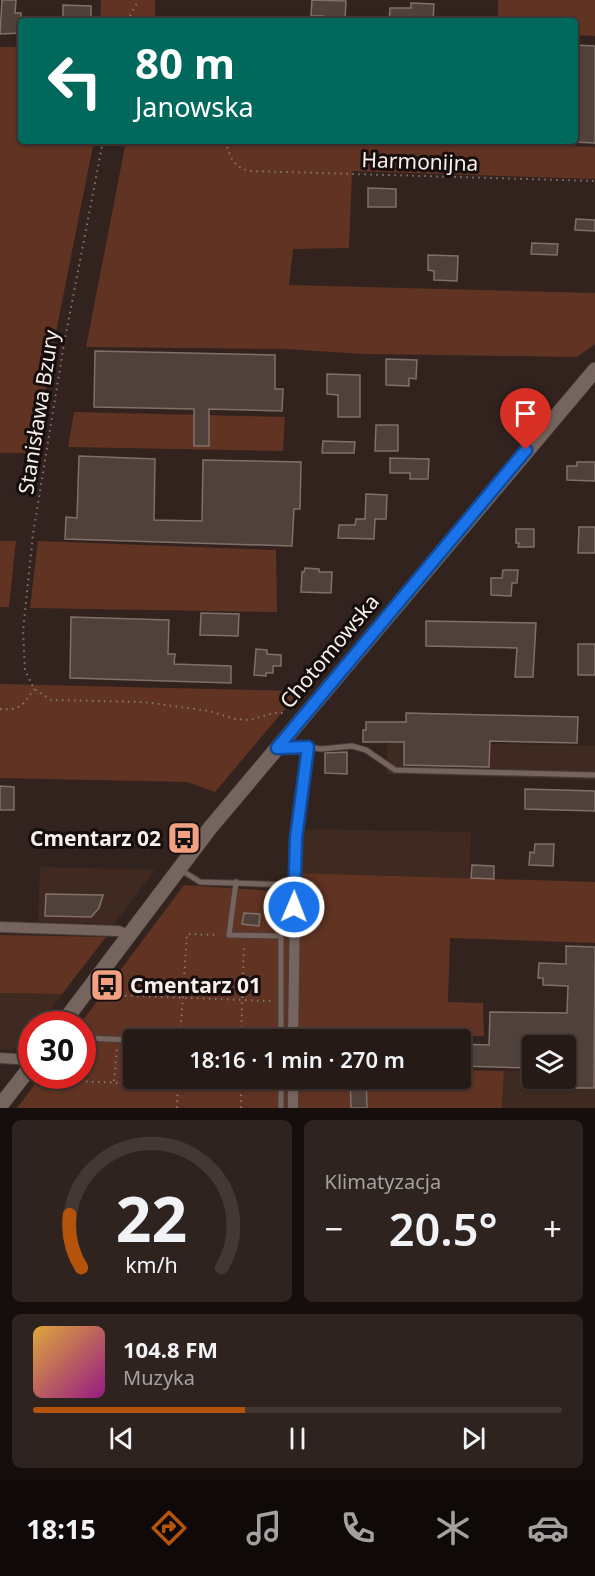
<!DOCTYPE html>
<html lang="pl">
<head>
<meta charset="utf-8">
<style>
  :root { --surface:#261a16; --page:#2e231f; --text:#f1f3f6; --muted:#a4a1a1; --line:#423835; --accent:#b45309 }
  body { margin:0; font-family:"Noto Sans",sans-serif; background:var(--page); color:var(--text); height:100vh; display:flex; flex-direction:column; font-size:22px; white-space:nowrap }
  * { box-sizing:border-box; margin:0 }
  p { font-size:20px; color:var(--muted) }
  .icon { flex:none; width:33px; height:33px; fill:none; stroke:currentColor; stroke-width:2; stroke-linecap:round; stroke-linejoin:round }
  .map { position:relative; height:1108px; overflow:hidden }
  .drawer { display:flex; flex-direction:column; gap:12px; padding:12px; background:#150e0c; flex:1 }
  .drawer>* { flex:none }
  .guide { position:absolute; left:18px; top:18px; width:560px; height:126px; border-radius:6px; box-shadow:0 2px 4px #0004,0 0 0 2px var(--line); background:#00695c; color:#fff; overflow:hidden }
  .tools { position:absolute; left:522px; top:1035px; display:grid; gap:12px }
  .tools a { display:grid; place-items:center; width:54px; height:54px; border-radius:6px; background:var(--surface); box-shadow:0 2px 4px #0004,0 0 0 2px var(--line); font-size:30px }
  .speed { position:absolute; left:18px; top:1011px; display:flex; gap:12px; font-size:30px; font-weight:700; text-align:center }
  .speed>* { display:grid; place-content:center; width:78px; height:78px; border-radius:50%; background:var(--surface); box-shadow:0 2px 4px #0004,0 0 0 2px var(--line); line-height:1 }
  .speed .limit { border:9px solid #d22; background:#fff; color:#111 }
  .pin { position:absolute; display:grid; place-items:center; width:51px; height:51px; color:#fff; margin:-62px -26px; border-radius:50% 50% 50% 0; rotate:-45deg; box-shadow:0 0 6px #0007 }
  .pin .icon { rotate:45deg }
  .me { position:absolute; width:66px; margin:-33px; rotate:1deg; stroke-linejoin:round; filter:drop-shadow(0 0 4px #0008) }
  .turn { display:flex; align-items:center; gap:21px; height:126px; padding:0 18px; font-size:27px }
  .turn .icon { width:78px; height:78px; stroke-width:2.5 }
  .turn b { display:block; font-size:42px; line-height:51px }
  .big { font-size:45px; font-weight:600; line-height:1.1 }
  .drawer .tile { flex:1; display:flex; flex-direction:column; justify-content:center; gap:9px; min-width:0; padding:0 21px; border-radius:9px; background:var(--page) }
  .drawer .dial { align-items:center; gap:0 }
  .dial svg { height:156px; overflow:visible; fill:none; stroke:var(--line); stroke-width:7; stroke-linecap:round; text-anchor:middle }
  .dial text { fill:var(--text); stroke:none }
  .song { display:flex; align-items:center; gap:18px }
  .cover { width:72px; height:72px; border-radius:9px; background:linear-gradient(135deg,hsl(40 70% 55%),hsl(310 70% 35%)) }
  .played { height:6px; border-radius:3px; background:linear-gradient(90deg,var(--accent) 40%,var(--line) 40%) }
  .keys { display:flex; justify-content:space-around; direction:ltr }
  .heat { display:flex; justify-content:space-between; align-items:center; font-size:33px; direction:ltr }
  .drawer .tiles { flex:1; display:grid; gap:12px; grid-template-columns:1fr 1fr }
  .tile:last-child { grid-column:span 2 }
  .trip { position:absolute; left:123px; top:1029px; width:348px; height:60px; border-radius:6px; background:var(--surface); box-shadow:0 2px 4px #0004,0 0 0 2px var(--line); font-weight:600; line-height:60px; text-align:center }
  .tab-bar { display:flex; height:96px; justify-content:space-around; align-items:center; background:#0f0a09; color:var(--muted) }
  .tab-bar .icon { width:42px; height:42px }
  .tab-bar .active { color:var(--accent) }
  .tab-bar b { font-size:27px; color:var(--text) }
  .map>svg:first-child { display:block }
  .built { fill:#3f2a22 }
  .green { fill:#603322 }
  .building { fill:#51413b; stroke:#817069; stroke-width:1.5 }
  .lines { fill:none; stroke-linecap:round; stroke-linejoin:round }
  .lane-casing { stroke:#4a3e3a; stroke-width:7 }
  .street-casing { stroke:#4a3e3a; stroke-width:12 }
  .secondary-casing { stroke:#4a3e3a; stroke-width:16 }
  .path { stroke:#857874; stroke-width:2; stroke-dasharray:1.5 4.5; stroke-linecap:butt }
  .lane { stroke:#76655e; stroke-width:5 }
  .street { stroke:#76655e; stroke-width:10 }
  .secondary { stroke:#76655e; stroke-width:15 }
  .route-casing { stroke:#114b97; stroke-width:15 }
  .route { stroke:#1a73e8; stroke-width:10 }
  .labels { text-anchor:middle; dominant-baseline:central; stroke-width:6; stroke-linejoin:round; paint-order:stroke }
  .street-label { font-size:21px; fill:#f9efeb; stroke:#150e0c }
  .poi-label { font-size:21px; font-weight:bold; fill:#f9efeb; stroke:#150e0c; text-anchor:end }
</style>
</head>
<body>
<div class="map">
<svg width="595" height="1108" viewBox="0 0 595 1108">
  <rect width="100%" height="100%" fill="#32231e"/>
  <!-- built -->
  <g class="built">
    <path d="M387,742L595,746V780L387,774Z"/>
    <path d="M300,829L471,832L469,878L298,873Z"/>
    <path d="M40,867L155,870L114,924L38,922Z"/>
    <path d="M0,993L62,994L39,1024H32L31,1034L24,1044L12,1050H0Z"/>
    <path d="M504,1071H532V1078H566V1072L595,1073V1108H502Z"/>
  </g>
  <!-- green -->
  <g class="green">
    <path d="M101,0H155V17L243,21H100Z"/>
    <path d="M498,0H595V36L575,35L574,21H498Z"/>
    <path d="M0,47H21V141H94L54,342L35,453H0Z"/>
    <path d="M126,141H445L595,147V179L352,171L349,248L293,249L289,285L595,293V344L577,357L365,354L285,349L86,347Z"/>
    <path d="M74,412L285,417L283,451L68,447Z"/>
    <path d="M0,541H16L9,607H0Z"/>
    <path d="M38,541L276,550L277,612L30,608Z"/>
    <path d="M0,684L300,691L215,792L187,782L0,778Z"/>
    <path d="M298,873L595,882V943L450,938L448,1002L483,1003L484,1036L389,1034L388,1039H298Z"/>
    <path d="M184,885L289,892V1039L134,1040V1078L289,1079V1108H17L41,1076H82V1024H80Z"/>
    <path d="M0,935L106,937L62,994L0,993Z"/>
    <path d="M461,1070L504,1071L502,1108H298V1079L460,1078Z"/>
  </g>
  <!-- building -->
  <g class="building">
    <path d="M2,0H16L15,13H21V33L0,34Z"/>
    <path d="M312,0L346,1L345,21L324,20V16H311Z"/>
    <path d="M411,3L434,4L433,21H389L390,8H411Z"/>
    <path d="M63,5L91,6V21H63Z"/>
    <path d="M574,45L595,46V143L574,142Z"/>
    <path d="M368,188L396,189V207H368Z"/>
    <path d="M576,219L595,220V231L575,230Z"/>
    <path d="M532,243L558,244L557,255L531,254Z"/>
    <path d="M428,255L458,256L457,281L434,280V271L428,270Z"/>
    <path d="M95,351L275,355V389H283L282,411L209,409V446H194V409L94,407Z"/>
    <path d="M386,359L417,360L416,379L409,378V386L386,385Z"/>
    <path d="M327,374L360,375V417H338V395L327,394Z"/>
    <path d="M376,425H398V451H375Z"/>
    <path d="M323,441L355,442L354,453H322Z"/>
    <path d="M79,456L155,459L154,520L202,521L203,460L301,462L300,509H294L292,546L65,539L66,517L77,518Z"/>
    <path d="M390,458L429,459L428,479H410V473H390Z"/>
    <path d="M577,462H595V481L567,480V466H577Z"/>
    <path d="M366,494L387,495L386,519H375L374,539L338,538L339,525H355L356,519H365Z"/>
    <path d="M579,527H595V553H578Z"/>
    <path d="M516,529H534V547H518L519,543H516Z"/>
    <path d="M305,568L319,569V572H332L331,593L301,592L302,572H304Z"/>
    <path d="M503,570H518L517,583H512L511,596L491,595V578H502Z"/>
    <path d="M201,613L239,614L238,636L200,635Z"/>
    <path d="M71,617L169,620L168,654H175L174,664L231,666V683L70,678Z"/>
    <path d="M426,621L536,623L533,677H515L517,648L426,646Z"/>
    <rect x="578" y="644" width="17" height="31"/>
    <path d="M256,649L267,650V654L281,655V666H273V673H266V676L254,675Z"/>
    <path d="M406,713L578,717L577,743L490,741L489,767L404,765V742H363V730H366V722H406Z"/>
    <path d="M347,752V774L325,773V753Z"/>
    <path d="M0,786L14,787V810H0Z"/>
    <path d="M525,789L595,791V811L525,809Z"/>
    <path d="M535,844H554L553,866L529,865L530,852L534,853Z"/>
    <path d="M472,865L494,866V879L471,878Z"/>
    <path d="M46,894L103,895L99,908L91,917L45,916Z"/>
    <path d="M244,913L260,914L259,926L242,924Z"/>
    <path d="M566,946L595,947L594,1088H566V1037L560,1035H528L527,1068L460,1066V1044L489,1045L490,1012L567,1013L568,986L543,985V978H538L539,963L566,964Z"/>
    <path d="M350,1078H366L367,1108H351Z"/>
  </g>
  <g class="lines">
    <defs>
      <g id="lane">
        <path d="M308,747L321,749L352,746L366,750L395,770L595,775"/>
        <path d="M181,870L200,882L294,885"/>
        <path d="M236,882L229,935L281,936V1040"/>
        <path d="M82,1038L134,1040"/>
        <path d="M281,1108V1078"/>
      </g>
      <g id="street">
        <path d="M277,748L308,747L296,838L293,1040"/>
        <path d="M0,927L118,931L130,935"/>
        <path d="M0,1058L32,1060"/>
        <path d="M293,1108V1078"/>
      </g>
      <g id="secondary">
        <path d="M62,1024L210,828L595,370"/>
        <path d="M0,1106L32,1065"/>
      </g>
    </defs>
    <!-- lane casing -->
    <use href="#lane" class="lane-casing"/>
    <!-- street casing -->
    <use href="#street" class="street-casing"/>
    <!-- secondary casing -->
    <use href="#secondary" class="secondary-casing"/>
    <!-- path -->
    <g class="path">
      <path d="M127,21L138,1"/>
      <path d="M103,141L64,344L33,534L23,631L25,670L34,689L51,700L144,702L209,711L235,719L250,720L273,713H287"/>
      <path d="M225,141C231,157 232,167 250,171L595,181"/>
      <path d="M0,709C20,711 23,705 34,689"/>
      <path d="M107,995L272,1001"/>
      <path d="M180,1040L187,934L219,935"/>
      <path d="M241,1040L244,944"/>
      <path d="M44,1080L178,1085"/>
      <path d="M114,1081L117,1048"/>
      <path d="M177,1108L178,1078"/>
      <path d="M241,1108V1078"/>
    </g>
    <!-- lane -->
    <use href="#lane" class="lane"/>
    <!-- street -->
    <use href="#street" class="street"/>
    <!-- secondary -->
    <use href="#secondary" class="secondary"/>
  </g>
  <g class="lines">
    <defs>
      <path id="route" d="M294,907L296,838L308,747L277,748L526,450"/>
    </defs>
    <!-- route casing -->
    <use href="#route" class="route-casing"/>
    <!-- route -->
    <use href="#route" class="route"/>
  </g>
  <!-- icons -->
  <defs>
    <symbol id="bus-square" viewBox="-11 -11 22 22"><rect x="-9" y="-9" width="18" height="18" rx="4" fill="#f3a082" stroke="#150e0c"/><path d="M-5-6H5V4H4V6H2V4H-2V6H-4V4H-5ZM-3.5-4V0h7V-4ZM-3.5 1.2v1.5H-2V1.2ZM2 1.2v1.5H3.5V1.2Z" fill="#111"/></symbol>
  </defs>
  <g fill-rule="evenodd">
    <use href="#bus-square" x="165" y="819" width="38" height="38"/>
    <use href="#bus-square" x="88" y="966" width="38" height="38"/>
  </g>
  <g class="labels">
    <!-- street labels -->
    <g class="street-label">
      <text transform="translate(420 161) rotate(2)">Harmonijna</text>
      <text transform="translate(38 412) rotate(-81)">Stanisława Bzury</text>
      <text transform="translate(329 651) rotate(-50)">Chotomowska</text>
    </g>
    <!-- poi labels -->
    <g class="poi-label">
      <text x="161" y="838">Cmentarz 02</text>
      <text x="130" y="985" text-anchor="start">Cmentarz 01</text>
    </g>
  </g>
</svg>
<div class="tools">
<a><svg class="icon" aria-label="layers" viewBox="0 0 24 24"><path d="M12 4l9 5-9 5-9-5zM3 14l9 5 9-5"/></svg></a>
</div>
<div class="speed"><div class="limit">30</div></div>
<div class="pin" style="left:526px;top:450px;background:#d93025"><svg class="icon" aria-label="arrive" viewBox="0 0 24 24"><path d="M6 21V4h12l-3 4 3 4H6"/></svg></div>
<svg class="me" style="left:294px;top:907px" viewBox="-20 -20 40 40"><circle r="17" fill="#1a73e8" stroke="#fff" stroke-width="3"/><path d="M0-11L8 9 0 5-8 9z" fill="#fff"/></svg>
<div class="trip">18:16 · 1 min · 270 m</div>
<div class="guide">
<div class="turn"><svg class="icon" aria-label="left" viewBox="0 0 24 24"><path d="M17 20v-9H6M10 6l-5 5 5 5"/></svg><div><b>80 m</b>Janowska</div></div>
</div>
</div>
<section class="drawer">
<div class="tiles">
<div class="tile dial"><svg viewBox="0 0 100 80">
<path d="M14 69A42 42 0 1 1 86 69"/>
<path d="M14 69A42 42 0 0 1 8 42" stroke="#b45309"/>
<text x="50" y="56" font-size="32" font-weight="700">22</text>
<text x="50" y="72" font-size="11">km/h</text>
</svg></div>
<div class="tile"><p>Klimatyzacja</p>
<div class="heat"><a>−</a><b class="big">20.5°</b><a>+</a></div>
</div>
<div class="tile">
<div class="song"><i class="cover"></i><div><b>104.8 FM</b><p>Muzyka</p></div></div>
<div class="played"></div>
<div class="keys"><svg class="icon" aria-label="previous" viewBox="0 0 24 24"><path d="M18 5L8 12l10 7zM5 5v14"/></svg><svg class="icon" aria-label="pause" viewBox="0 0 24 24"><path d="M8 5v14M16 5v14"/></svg><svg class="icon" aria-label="next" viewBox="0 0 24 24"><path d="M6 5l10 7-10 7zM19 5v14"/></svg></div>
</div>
</div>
</section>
<nav class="tab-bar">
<b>18:15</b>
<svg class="icon active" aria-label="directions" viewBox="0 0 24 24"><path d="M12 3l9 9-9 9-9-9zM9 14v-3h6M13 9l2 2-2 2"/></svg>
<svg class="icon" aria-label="music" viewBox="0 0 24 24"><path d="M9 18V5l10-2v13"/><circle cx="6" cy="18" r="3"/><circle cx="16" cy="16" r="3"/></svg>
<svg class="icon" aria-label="phone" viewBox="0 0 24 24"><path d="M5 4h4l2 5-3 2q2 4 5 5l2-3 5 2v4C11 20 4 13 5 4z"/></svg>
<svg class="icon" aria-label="climate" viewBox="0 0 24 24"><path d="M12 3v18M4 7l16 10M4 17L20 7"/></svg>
<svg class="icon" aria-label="car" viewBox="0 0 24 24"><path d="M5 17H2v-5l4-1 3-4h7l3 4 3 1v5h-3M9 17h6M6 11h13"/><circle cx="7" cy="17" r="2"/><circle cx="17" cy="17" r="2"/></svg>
</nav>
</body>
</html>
